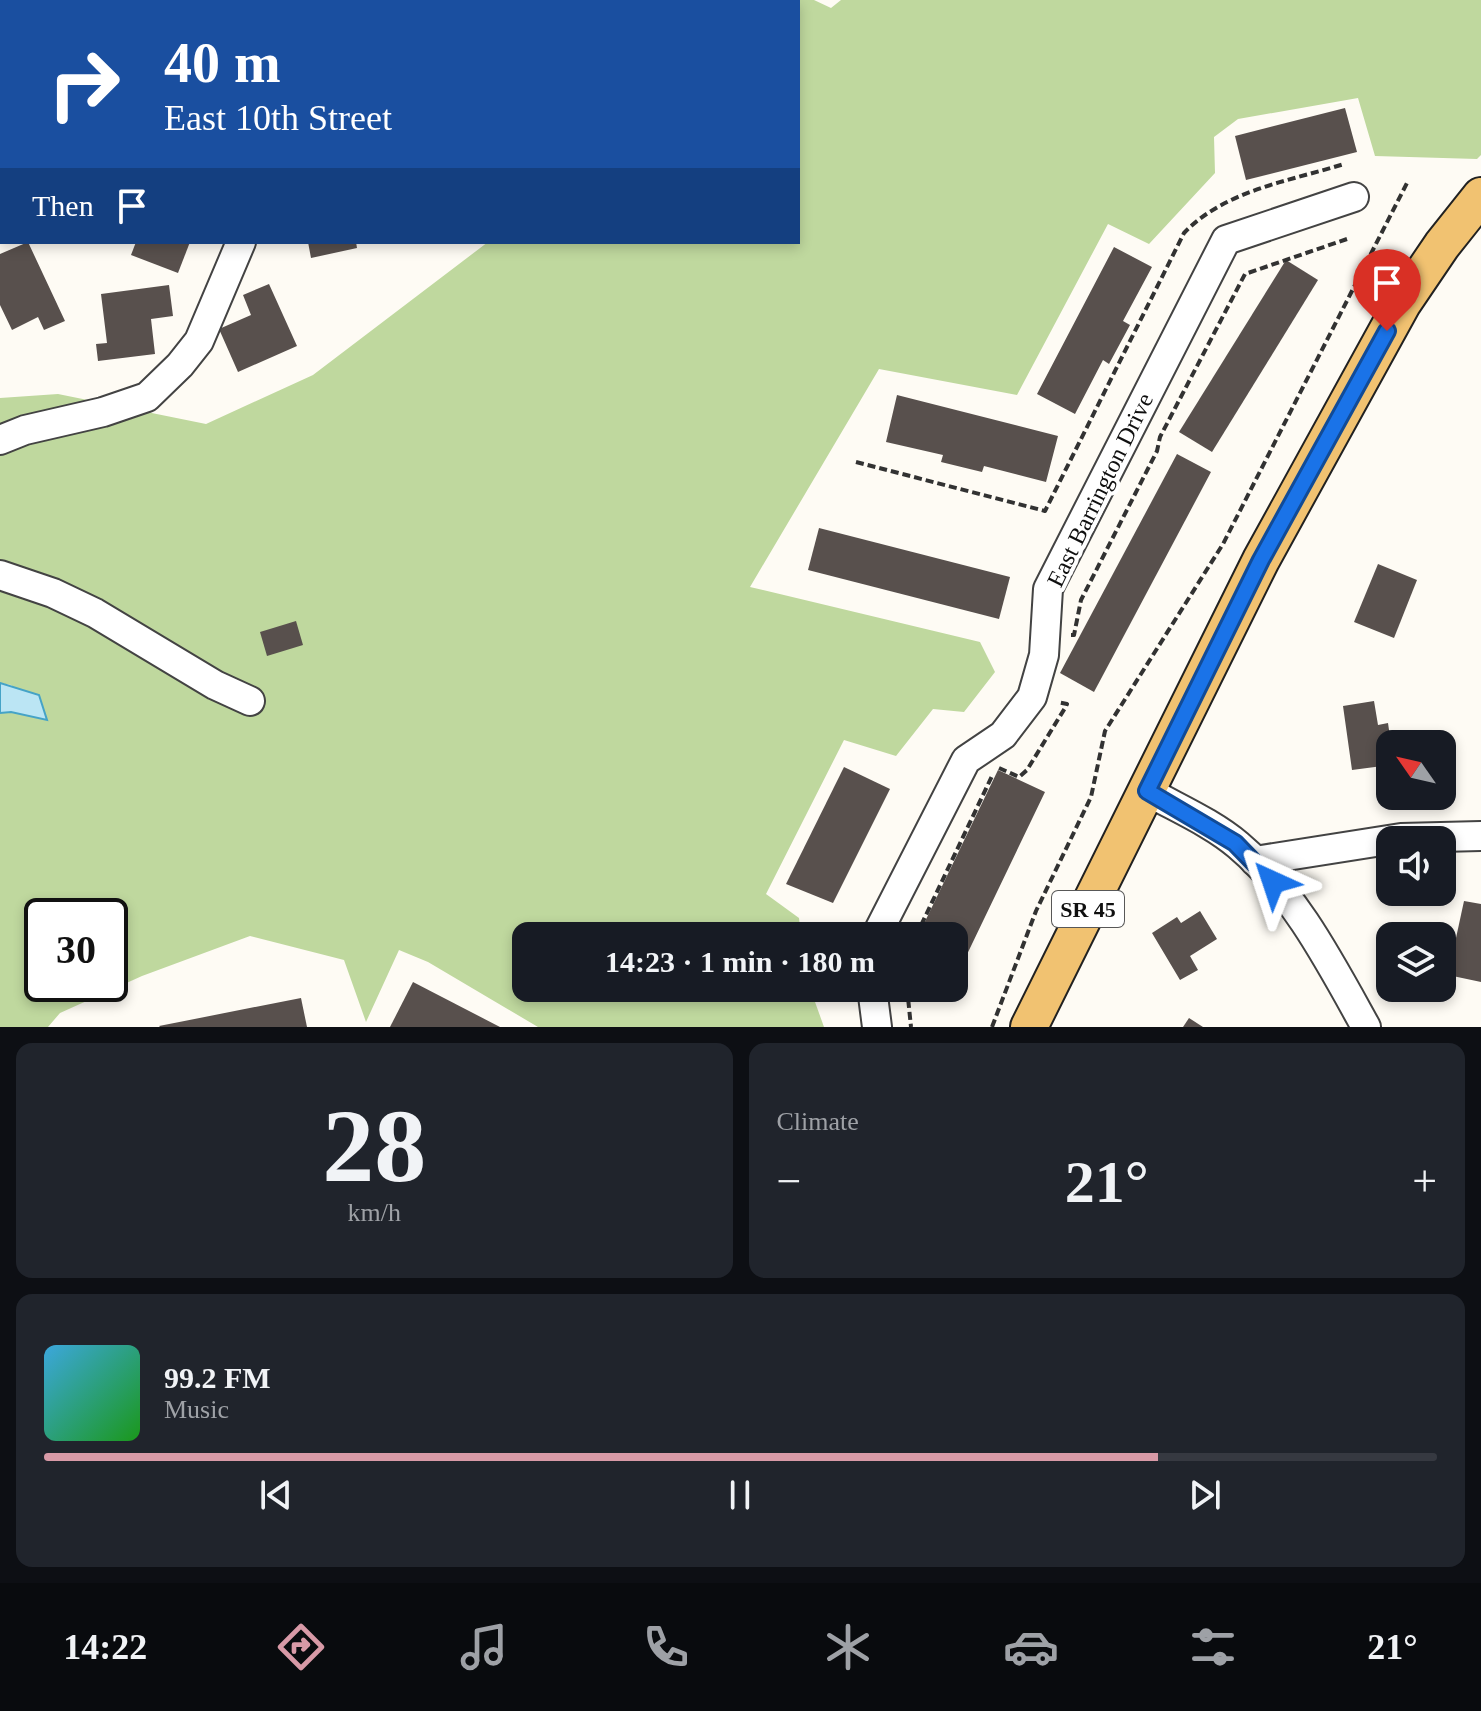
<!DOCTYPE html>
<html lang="en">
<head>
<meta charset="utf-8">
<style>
  :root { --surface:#171b24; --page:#20242c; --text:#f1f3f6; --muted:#9ea1a6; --line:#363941; --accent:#d89aa7 }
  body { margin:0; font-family:Georgia,serif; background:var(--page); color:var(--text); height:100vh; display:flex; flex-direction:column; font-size:30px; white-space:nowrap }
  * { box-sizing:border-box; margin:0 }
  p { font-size:26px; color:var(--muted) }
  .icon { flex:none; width:44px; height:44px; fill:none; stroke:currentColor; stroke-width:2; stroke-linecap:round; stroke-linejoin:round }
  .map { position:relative; height:1027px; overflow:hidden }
  .drawer { display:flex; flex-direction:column; gap:16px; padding:16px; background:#0d0f14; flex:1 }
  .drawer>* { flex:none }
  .top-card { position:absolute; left:0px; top:0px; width:800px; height:244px; box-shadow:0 4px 12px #0003; background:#1a4fa0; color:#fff; overflow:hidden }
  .needle { width:52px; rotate:304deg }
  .buttons { position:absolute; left:1376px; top:730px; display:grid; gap:16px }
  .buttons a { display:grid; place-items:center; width:80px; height:80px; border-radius:16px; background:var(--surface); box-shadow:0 4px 12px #0003; font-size:40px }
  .speed { position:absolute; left:24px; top:898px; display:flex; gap:16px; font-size:40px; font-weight:700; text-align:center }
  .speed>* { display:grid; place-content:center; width:104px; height:104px; border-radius:50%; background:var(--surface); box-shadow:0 4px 12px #0003; line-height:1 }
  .speed .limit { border:4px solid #111; border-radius:12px; background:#fff; color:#111 }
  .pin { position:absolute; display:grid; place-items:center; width:68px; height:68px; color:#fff; margin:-82px -34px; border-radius:50% 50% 50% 0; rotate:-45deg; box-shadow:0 0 8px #0007 }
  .pin .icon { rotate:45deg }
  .me { position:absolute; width:88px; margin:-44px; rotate:318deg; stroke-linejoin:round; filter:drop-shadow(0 0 6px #0008) }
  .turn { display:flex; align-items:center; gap:28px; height:168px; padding:0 32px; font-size:36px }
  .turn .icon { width:104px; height:104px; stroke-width:2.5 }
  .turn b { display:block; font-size:56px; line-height:68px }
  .then { display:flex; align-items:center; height:76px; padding:0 32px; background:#0003; gap:16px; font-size:30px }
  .big { font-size:60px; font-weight:800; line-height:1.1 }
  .drawer .tile { flex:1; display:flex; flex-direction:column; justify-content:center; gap:12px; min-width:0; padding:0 28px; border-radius:16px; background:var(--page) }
  .drawer .dial { align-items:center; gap:0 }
  .dial b { font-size:104px; line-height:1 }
  .song { display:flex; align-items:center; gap:24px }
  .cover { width:96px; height:96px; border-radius:12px; background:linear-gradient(135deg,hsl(200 70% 55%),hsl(120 70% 35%)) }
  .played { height:8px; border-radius:4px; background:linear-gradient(90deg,var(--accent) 80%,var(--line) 80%) }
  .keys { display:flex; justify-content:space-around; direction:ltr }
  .heat { display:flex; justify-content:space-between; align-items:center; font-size:44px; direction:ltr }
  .drawer .tiles { flex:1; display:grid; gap:16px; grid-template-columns:1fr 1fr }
  .tile:last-child { grid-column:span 2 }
  .trip { position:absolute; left:512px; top:922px; width:456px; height:80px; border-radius:16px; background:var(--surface); box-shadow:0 4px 12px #0003; font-weight:800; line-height:80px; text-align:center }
  .tab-bar { display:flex; height:128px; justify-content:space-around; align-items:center; background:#090b0e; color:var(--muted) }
  .tab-bar .icon { width:56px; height:56px }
  .tab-bar .current { color:var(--accent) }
  .tab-bar b { font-size:36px; color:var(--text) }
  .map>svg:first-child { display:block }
  .forest { fill:#bfd89e; fill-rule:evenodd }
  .water { fill:#bbe5f4; stroke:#45a3c7; stroke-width:2 }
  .building { fill:#58504d }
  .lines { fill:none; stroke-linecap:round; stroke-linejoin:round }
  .minor-casing { stroke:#434343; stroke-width:32 }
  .major-casing { stroke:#212121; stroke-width:40 }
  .path { stroke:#323232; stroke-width:4; stroke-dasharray:8 4; stroke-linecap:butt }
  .minor { stroke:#fff; stroke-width:28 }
  .major { stroke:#f1c271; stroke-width:36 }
  .route-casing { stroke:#114b97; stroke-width:20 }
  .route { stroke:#1a73e8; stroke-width:14 }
  .labels { text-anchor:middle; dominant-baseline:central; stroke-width:8; stroke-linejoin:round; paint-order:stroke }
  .shield { fill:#fff; stroke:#585858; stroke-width:2 }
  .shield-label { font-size:22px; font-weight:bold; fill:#101010 }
  .street-label { font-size:24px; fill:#101010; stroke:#fff }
</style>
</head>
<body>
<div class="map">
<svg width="1481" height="1027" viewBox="0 0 1481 1027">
  <rect width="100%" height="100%" fill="#fefbf4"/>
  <!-- forest -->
  <path class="forest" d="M718,0H814L831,8L841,0H1481V155L1477,159L1375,156L1358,98L1238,119L1214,137L1215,173L1149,244L1108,224L1017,395L879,369L750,587L980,642L995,672L964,712L933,709L896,756L844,740L766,894L799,918L801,936H526V988H810L824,1027H538L428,962L399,950L366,1022L344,960L250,936L142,976L60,1013L48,1027H0V713L11,712L46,720L11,685L0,683V398L58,394L206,424L313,375L488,242H798V2H715ZM42,916H110V984H42Z"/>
  <!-- water -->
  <path class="water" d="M0,683L39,695L47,720L11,712L0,713Z"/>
  <!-- building -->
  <g class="building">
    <path d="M1345,108L1357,152L1246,180L1235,136Z"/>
    <path d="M28,242L65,321L44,330L38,317L12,330L0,305V254Z"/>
    <path d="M136,242H190L178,273L131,255Z"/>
    <path d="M308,242H356L357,248L311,258Z"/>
    <path d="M1114,247L1152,267L1123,321L1130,325L1109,364L1103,360L1075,414L1037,394Z"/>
    <path d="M1286,260L1318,280L1212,452L1179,432Z"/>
    <path d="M269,284L297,346L238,372L219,329L251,315L243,295Z"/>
    <path d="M169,285L173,316L151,319L155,354L98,361L96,344L107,343L101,294Z"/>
    <path d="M897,395L1058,436L1046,482L984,466L982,472L941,462L943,455L886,442Z"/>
    <path d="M1177,454L1211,472L1094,692L1060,673Z"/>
    <path d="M819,528L1010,577L999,619L808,570Z"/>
    <path d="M1378,564L1417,580L1394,638L1354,622Z"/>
    <path d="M296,621L303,645L267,656L260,632Z"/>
    <path d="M1374,701L1378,725L1388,723L1391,744L1390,765L1352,770L1343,706Z"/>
    <path d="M844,767L890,789L833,903L786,884Z"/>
    <path d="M998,770L1045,792L959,971L954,968V936H918Z"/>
    <path d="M1464,901L1481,904V982L1448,975Z"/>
    <path d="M1200,911L1217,939L1190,956L1198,970L1180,980L1152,933L1177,917L1181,923Z"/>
    <path d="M413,982L500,1027H390Z"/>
    <path d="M301,998L307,1027H160L159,1026Z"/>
    <path d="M1189,1018L1203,1027H1183Z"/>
  </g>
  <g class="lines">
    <defs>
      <g id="minor">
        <path d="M47,0L49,2"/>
        <path d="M514,2L515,0"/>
        <path d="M0,179L2,176"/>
        <path d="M0,440L25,430L103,412L147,397L180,365L199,341L241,242"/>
        <path d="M0,575L53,593L95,613L215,685L250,701"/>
        <path d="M1147,791C1177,808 1212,823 1238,845C1294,892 1331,964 1366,1027"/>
        <path d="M1255,861L1401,838L1481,836"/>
        <path d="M876,936L966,760L1003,735L1032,697L1044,655L1048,589L1226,240L1354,197"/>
        <path d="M872,988L877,1027"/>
      </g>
      <path id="major" d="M1029,1027L1261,560L1402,304L1442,245L1481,196"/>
    </defs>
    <!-- minor casing -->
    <use href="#minor" class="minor-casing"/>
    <!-- major casing -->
    <use href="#major" class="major-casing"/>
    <!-- path -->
    <g class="path">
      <path d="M856,462L1045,511L1184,233C1225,190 1290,181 1344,164"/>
      <path d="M1071,635H1074L1081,600L1157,451L1160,437L1245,274L1347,239"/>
      <path d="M999,768L1019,777L1027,770L1065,708L1067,704L1057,702"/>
      <path d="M916,936L992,776"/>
      <path d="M907,988L911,1027"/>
      <path d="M992,1027L1036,911L1091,797L1105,731L1223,544L1407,183"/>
    </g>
    <!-- minor -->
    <use href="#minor" class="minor"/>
    <!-- major -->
    <use href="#major" class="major"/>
  </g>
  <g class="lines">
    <defs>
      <path id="route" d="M1273,882L1235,843L1147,791L1261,560L1387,331"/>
    </defs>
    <!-- route casing -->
    <use href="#route" class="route-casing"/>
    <!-- route -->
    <use href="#route" class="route"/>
  </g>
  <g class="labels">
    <!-- shield labels -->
    <rect class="shield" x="1052" y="891" width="72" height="36" rx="6"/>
    <g class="shield-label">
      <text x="1088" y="909">SR 45</text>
    </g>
    <!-- street labels -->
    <g class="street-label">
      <text transform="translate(1100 490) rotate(-64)">East Barrington Drive</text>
    </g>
  </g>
</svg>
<div class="buttons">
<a><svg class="needle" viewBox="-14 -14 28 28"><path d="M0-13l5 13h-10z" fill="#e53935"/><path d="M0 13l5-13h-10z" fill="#9ea1a6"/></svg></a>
<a><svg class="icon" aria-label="sound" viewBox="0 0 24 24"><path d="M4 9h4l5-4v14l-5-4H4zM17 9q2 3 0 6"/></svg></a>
<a><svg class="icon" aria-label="layers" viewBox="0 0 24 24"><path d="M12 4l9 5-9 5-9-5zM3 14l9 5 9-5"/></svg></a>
</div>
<div class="speed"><div class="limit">30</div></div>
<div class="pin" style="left:1387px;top:331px;background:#d93025"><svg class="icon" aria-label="arrive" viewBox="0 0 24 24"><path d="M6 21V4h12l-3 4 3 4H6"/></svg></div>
<svg class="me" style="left:1273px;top:882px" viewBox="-20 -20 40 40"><path d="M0-17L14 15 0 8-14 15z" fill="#1a73e8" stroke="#fff" stroke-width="4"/></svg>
<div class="trip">14:23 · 1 min · 180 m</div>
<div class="top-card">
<div class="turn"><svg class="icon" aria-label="right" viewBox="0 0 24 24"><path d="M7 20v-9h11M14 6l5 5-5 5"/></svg><div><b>40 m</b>East 10th Street</div></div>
<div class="then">Then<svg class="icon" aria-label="arrive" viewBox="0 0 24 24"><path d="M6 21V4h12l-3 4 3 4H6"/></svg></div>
</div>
</div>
<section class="drawer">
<div class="tiles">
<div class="tile dial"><b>28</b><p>km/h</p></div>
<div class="tile"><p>Climate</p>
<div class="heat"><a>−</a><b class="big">21°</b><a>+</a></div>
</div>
<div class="tile">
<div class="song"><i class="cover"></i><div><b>99.2 FM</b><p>Music</p></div></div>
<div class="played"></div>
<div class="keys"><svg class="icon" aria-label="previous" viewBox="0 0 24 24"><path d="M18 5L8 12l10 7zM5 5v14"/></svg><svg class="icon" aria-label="pause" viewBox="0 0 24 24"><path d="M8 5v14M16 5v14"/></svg><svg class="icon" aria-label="next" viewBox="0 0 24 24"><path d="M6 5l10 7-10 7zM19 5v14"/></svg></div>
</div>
</div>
</section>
<nav class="tab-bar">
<b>14:22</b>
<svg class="icon current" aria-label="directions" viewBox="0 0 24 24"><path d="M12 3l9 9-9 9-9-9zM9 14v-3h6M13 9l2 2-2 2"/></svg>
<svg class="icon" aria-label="music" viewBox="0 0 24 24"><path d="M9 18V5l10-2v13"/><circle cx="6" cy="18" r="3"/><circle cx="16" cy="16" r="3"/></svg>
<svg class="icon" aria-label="phone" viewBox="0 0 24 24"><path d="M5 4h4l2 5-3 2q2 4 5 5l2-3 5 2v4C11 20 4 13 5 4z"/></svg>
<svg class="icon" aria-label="climate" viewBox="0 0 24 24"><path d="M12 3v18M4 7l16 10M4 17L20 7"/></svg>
<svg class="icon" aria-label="car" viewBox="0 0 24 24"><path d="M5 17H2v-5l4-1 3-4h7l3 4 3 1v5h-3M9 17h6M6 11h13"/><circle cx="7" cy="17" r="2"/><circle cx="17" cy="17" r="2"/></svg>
<svg class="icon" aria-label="filters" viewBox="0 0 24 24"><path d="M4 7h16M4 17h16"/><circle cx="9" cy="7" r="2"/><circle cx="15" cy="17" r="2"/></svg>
<b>21°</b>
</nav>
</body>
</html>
